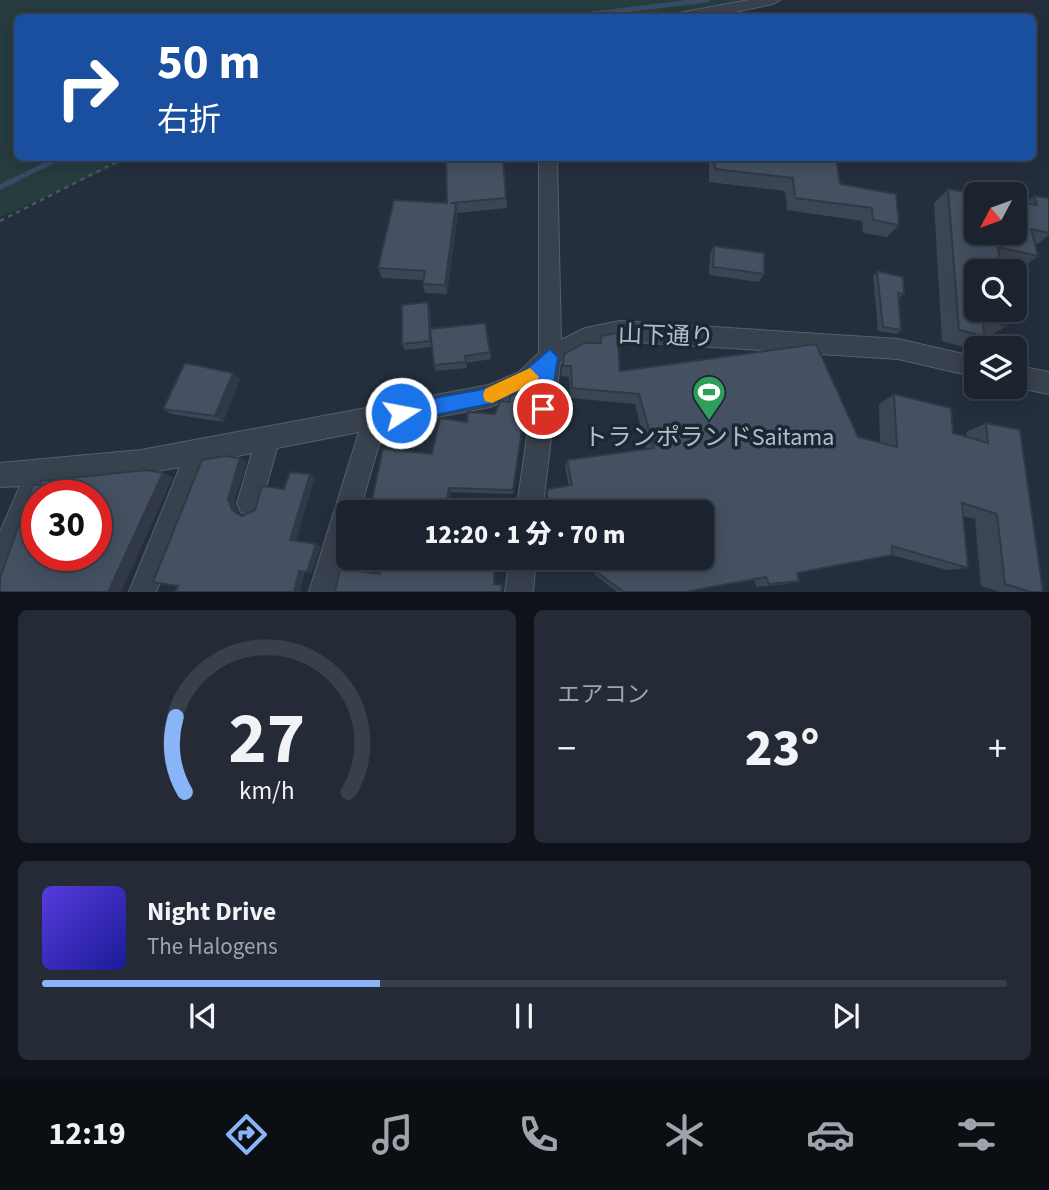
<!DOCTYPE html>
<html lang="ja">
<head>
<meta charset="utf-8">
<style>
  :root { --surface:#1b232e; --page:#242b36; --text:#f1f3f6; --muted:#a0a4aa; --line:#39404a; --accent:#8ab4f8 }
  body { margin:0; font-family:"Source Sans 3","Noto Sans JP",sans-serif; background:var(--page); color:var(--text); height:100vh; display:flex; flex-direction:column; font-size:26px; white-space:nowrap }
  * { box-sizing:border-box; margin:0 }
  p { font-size:23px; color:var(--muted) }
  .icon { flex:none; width:38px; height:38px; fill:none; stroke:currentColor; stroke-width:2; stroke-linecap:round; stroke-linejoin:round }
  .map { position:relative; height:592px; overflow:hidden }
  .panel { display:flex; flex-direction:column; gap:18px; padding:18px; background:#0f1319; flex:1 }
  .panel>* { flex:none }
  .top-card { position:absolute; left:14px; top:14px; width:1022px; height:147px; border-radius:10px; box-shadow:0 4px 18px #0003,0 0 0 2px var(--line); background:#1a4fa0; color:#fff; overflow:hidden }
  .needle { width:46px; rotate:229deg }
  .controls { position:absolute; left:964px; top:182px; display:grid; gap:14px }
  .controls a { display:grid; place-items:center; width:63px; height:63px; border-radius:10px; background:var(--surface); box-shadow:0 4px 18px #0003,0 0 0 2px var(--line); font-size:35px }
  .speed { position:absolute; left:21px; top:480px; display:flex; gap:14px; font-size:35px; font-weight:700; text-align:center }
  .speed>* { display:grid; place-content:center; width:91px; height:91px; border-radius:50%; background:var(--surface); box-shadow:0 4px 18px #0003,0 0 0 2px var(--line); line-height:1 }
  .speed .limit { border:10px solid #d22; background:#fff; color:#111 }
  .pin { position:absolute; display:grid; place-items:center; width:60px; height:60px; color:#fff; margin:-30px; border:4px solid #fff; border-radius:50%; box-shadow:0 2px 7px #0007 }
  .me { position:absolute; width:77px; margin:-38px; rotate:79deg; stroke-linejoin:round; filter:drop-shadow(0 0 5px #0008) }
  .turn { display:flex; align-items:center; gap:24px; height:147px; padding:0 28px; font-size:32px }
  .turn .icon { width:91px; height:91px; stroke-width:2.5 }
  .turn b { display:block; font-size:49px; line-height:60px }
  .big { font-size:52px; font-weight:800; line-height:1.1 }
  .panel .widget { flex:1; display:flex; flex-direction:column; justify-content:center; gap:10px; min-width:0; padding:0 24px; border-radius:10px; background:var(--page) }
  .panel .dial { align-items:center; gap:0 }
  .dial svg { height:182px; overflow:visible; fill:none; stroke:var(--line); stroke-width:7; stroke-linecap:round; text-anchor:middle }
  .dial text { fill:var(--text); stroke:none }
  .song { display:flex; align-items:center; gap:21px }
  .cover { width:84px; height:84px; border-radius:10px; background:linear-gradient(135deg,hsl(250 70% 55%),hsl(240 70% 35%)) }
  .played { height:7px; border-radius:4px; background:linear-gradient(90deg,var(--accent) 35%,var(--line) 35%) }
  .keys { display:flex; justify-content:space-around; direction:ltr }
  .heat { display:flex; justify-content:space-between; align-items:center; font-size:38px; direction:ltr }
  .panel .tiles { flex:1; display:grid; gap:18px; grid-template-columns:1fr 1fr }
  .widget:last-child { grid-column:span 2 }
  .trip { position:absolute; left:336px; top:500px; width:378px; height:70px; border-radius:10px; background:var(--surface); box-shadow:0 4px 18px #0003,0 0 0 2px var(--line); font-weight:800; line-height:70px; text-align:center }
  .tab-bar { display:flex; height:112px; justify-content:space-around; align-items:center; background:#0b0e12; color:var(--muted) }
  .tab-bar .icon { width:49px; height:49px }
  .tab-bar .current { color:var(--accent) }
  .tab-bar b { font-size:32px; color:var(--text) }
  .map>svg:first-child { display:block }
  .green { fill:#263c3f }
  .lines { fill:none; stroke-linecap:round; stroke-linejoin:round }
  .stream { stroke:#394c67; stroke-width:5 }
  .street-casing { stroke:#565f6c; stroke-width:2 }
  .path { stroke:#44595c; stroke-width:2.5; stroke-dasharray:4.5 4.5; stroke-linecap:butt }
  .street { fill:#38414e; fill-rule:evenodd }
  .wall { fill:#3b4654 }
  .shaded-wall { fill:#303945 }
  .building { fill:#455162; stroke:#303945; stroke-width:2; fill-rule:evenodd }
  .route { fill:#1a73e8; stroke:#114b97; stroke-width:2 }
  .slow { fill:#f59e0b }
  .labels { text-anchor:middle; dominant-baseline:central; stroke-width:7; stroke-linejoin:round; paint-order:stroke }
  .street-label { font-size:24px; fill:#b4bcc9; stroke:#1d2633 }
  .poi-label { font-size:24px; fill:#b4bcc9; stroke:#1d2633 }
</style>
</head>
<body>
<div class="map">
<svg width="1049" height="592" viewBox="0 0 1049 592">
  <rect width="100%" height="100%" fill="#242f3e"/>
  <!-- green -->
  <path class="green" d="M0,0H771L660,18H18V158H134L0,217Z"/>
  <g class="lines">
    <!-- stream -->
    <g class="stream">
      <path d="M560,18L707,0"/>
      <path d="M0,187L59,158"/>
    </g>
    <defs>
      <g id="street">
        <path d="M749,0H780L773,4L706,18H672L679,13Z"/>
        <path d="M539,158H557L561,340L585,328L620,321L898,339L976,357V377L898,359L620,341L589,347L560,363L542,513H516L534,388L490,407L384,427L359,513H348V549L336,592H309L359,432L277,448L259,512L250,516L241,512L237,503L252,453L207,462L156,592H129L180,467L141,474L46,483L41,495H37V505L9,573L0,577V532L20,486L0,487V463L141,450L489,385L519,372L539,353Z"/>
        <path d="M1015,365L1049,372V394L1015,387Z"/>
        <path d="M510,558H536L533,592H505Z"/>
      </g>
    </defs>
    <!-- street casing -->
    <use href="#street" class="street-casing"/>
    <!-- path -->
    <path class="path" d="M0,221L124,158"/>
    <!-- street -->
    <use href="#street" class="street"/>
  </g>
  <!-- wall -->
  <g class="wall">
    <path d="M503,158L507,208L458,213L447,294L425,293L423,284V280L382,278L378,268Z"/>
    <path d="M624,158H665L664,160L625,161Z"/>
    <path d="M709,158H836L840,184L899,225L887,237L863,233L862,221L787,210L785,191L709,182Z"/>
    <path d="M948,189L1026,203L1034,196L1049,198V235L1035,246L1038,256L1020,269L1000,265L1007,326L988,337L984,336L967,348L942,341L934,203Z"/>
    <path d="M714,246L764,274L759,282L709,275L710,254Z"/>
    <path d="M877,271L904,294L899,298H898L901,330L897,334L878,331L873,276Z"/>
    <path d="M430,308L431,329L485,323L491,359L466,363L467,368L436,371L434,365L432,347L405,350L402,344Z"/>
    <path d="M601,336L620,371L880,442L879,404L894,394L953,433L967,437L966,432L986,423L1043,592H1000L981,586L975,519L963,516L968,568L947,570L892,555L797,573L799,581L786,584L757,587L754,580L687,592H617L595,575L592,558H702V513H548L546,500L548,489L569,486L565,467L567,460L646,449L635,404L570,398L569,377L561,376L564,354L599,343Z"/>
    <path d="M233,373L240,379L223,422L172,414L163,409Z"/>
    <path d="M527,395L513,494L451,492L448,513H369L467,422L495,414L509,402Z"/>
    <path d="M555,558H580L556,562Z"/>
  </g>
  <!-- shaded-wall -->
  <g class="shaded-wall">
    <path d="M456,203L458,214L447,294L445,285Z"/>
    <path d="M428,302L430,308L432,347L430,341Z"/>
    <path d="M233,373L240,379L223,422L215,416Z"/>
    <path d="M527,395V401L513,494V490Z"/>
    <path d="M240,458L247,462L234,502L239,513L249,518L232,510L228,499Z"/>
    <path d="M163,473L173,477L121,592H108Z"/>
    <path d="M310,474L315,478L296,542L290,540Z"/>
    <path d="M449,488L451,492L448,513H445Z"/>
    <path d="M316,544L321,546L312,573L307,572Z"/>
    <path d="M299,571L305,572L300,592H294Z"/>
  </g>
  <!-- building -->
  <g class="building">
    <path d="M446,158H503L506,198L451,203H456L445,285L423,284L425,271L378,268L394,200L447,203Z"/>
    <path d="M715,158H836L840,184L896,194L899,225L873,220L872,208L795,198L793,178L715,169Z"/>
    <path d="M948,189L978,194H976V233H1015V201L1037,205L1034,196L1049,198V233L1031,229L1038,256L998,247L1001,271H976V310H1005L1007,326L983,319L984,336L959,330Z"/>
    <path d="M714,246L764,253V274L713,267Z"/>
    <path d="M877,271L903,277L904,294L898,293L901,330L883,327Z"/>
    <path d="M428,302L430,341L402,344V305Z"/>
    <path d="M485,323L490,352L465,356L466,362L434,365L430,329Z"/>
    <path d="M617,333L620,371L816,344L858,437L897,447L894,394L951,408L953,433L988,443L986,423L1020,430L1043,592H1031L1005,584L997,514L962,503L968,568L892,546V555L797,573L799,581L769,584L766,577L685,592H624L598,573L596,558H702V513H550L547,494L548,489L572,485L567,460L654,448L639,394L572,388L571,366H563L564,354L584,343H601V336Z"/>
    <path d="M185,363L233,373L215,416L163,409Z"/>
    <path d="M514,394L527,395L513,490L449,488L445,513H369L383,449L432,454L440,418L467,422L468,412L495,414L500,401L509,402L510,396Z"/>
    <path d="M225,456L240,458L228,499L232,510L242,516L255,510L262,486L284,489L290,472L310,474L290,540L316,544L307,572L299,571L294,592H175L178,586L153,582L202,460Z"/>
    <path d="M147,470L163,473L108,592H0V578L33,485H40L41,481ZM37,495H96V555H37Z"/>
    <path d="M384,558H494V584L502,585L501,592H335L340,569L380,574Z"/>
  </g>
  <!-- route -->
  <path class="route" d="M550,349L558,357L549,415L543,418L537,415L534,409L538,381L489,404L401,422L395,419L393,413L395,407L401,404L489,388L521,374Z"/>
  <!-- slow -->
  <path class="slow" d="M530,368L539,377L536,382L492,403L485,401L483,395L485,389Z"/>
  <!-- icons -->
  <defs>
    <symbol id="stadium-pin" viewBox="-11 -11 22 30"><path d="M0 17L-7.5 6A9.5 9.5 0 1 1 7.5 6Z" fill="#2e9e5b" stroke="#1d2633"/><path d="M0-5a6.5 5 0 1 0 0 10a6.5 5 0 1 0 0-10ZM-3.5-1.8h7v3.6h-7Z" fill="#fff"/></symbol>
  </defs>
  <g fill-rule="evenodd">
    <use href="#stadium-pin" x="690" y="373" width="38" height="52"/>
  </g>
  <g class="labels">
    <!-- street labels -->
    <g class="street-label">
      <text transform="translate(666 336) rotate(2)">山下通り</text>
    </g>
    <!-- poi labels -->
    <g class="poi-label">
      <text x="709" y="437">トランポランドSaitama</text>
    </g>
  </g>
</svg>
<div class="controls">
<a><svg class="needle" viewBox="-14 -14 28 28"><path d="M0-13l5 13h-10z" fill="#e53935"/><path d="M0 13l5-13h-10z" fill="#a0a4aa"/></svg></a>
<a><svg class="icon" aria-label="search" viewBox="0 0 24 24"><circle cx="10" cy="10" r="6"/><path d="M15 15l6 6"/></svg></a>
<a><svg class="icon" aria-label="layers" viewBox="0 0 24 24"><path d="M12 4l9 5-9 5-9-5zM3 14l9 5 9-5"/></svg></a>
</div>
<div class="speed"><div class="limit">30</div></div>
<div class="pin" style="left:543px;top:409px;background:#d93025"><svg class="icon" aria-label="arrive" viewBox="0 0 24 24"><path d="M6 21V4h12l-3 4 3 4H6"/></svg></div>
<svg class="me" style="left:401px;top:413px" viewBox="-20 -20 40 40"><circle r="17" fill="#1a73e8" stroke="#fff" stroke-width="3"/><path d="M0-11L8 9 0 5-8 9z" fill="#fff"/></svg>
<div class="trip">12:20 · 1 分 · 70 m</div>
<div class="top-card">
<div class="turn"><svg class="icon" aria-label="right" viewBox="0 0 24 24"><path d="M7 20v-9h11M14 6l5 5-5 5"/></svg><div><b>50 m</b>右折</div></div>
</div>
</div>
<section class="panel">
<div class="tiles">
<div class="widget dial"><svg viewBox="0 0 100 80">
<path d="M14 69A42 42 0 1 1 86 69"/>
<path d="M14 69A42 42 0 0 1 10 36" stroke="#8ab4f8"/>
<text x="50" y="56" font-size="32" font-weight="700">27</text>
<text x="50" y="72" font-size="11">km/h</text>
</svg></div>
<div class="widget"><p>エアコン</p>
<div class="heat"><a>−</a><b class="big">23°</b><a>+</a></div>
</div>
<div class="widget">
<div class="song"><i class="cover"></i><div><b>Night Drive</b><p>The Halogens</p></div></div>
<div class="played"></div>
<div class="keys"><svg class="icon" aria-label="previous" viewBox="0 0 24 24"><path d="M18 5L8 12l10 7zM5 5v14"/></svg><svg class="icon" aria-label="pause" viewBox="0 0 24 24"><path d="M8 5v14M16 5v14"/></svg><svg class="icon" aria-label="next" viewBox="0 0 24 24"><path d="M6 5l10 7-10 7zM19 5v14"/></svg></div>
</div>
</div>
</section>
<nav class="tab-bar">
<b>12:19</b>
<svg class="icon current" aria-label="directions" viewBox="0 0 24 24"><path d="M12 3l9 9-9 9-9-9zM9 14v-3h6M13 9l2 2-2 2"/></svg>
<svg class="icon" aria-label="music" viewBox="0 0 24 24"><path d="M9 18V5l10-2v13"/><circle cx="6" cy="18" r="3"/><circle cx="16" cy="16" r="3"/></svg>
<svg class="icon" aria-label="phone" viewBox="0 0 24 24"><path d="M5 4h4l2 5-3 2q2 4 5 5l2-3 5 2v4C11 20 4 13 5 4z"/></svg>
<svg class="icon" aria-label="climate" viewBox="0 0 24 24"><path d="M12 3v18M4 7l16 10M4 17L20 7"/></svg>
<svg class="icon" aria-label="car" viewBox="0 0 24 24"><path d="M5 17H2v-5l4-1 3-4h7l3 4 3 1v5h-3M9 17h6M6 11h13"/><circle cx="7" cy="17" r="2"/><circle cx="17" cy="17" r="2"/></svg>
<svg class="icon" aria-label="filters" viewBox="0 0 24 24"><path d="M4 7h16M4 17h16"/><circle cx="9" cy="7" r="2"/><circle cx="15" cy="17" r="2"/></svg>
</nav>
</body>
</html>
